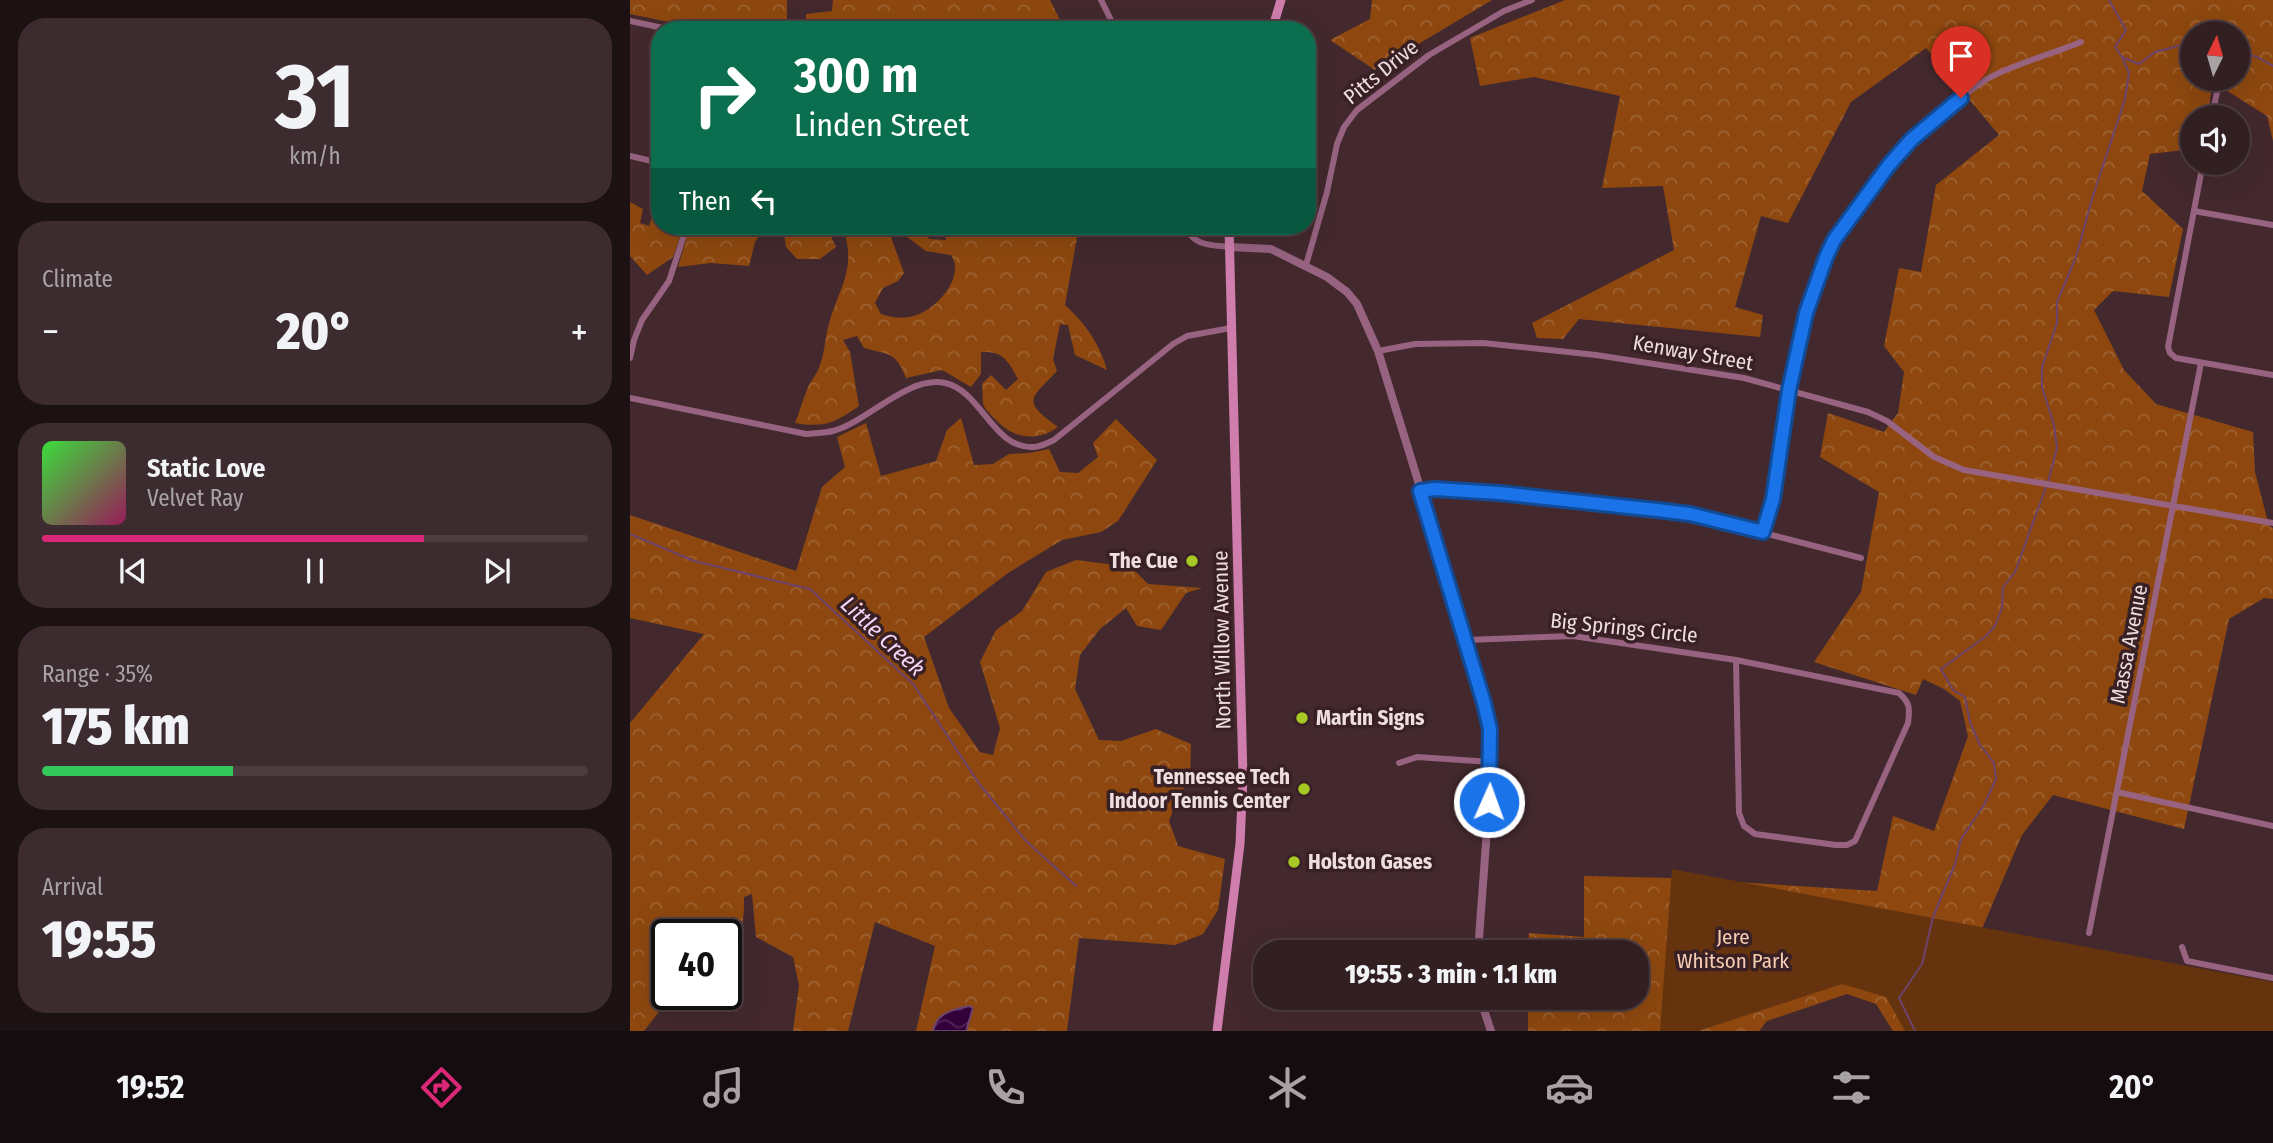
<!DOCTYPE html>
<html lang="en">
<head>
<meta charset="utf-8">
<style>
  :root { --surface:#321f22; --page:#3d2c2f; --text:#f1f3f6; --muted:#a8a2a5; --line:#4d3d40; --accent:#db2777 }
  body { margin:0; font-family:"Fira Sans Condensed",sans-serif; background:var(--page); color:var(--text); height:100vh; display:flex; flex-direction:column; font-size:26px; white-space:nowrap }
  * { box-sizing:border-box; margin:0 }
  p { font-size:23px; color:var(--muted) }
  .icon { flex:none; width:38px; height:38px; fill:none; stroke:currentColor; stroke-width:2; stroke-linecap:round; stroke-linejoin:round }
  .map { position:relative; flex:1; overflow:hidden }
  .sheet { display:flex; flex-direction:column; gap:18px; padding:18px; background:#1c1113; width:630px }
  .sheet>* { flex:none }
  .top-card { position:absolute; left:21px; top:21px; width:665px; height:214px; border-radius:28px; box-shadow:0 7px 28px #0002,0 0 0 2px var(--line); background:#0b6e4f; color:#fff; overflow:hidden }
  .needle { width:46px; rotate:5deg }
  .controls { position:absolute; left:1550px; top:21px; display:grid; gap:14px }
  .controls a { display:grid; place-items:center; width:70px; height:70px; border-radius:50%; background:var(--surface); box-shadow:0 7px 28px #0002,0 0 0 2px var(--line); font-size:35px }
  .speed { position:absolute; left:21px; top:919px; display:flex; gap:14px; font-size:35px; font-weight:700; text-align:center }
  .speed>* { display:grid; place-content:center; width:91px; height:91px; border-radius:50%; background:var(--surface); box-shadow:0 7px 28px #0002,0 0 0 2px var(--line); line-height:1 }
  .speed .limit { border:4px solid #111; border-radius:10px; background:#fff; color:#111 }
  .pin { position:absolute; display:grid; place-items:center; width:60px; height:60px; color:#fff; margin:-72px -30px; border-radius:50% 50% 50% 0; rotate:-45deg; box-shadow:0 0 7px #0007 }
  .pin .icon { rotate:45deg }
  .me { position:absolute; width:77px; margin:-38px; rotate:2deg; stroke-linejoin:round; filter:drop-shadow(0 0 5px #0008) }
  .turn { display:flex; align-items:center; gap:24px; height:147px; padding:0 28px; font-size:32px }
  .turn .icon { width:91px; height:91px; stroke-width:2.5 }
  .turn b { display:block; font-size:49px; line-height:60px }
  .then { display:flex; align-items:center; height:66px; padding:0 28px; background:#0003; gap:14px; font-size:26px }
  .big { font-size:52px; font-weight:800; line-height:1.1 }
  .sheet .card { flex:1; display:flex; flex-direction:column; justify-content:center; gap:10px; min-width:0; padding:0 24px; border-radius:28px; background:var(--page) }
  .sheet .dial { align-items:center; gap:0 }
  .dial b { font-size:91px; line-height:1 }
  .song { display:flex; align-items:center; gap:21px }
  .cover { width:84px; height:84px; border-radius:10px; background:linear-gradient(135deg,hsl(120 70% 55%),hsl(330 70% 35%)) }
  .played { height:7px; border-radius:4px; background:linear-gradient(90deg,var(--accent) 70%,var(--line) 70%) }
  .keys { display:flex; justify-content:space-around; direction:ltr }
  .heat { display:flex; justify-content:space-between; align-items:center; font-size:38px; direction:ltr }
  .charge { height:10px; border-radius:5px; background:linear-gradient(90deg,#34c759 35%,var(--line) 0) }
  .trip { position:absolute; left:623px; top:940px; width:396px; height:70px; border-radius:28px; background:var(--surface); box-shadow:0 7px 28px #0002,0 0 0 2px var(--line); font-weight:800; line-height:70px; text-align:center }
  .tab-bar { display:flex; height:112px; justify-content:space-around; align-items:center; background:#140c0e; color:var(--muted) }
  .tab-bar .icon { width:49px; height:49px }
  .tab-bar .selected { color:var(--accent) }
  .tab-bar b { font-size:32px; color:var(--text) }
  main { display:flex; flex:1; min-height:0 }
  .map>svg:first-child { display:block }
  .forest { fill:url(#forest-crowns); fill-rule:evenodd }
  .green { fill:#65340f }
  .water { fill:url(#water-waves); stroke:#6b436d; stroke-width:2 }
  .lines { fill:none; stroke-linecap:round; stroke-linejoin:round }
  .stream { stroke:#6b436d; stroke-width:2 }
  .minor { stroke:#976381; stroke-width:6 }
  .tertiary { stroke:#976381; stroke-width:8 }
  .secondary { stroke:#cf7dad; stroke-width:9 }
  .route-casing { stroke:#114b97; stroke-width:18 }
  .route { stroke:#1a73e8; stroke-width:12 }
  .poi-dot { fill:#a5c823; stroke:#382024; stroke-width:2.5 }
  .labels { text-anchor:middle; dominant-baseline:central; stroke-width:7; stroke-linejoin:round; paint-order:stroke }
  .street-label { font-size:21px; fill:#efdee0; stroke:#382024 }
  .poi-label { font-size:21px; font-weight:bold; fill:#efdee0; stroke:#382024; text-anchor:end }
  .park-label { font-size:21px; fill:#f6cdb3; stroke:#382024 }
  .water-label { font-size:23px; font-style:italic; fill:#f5d7fa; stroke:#382024 }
</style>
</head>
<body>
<main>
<section class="sheet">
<div class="card dial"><b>31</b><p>km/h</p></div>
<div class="card"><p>Climate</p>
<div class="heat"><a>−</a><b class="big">20°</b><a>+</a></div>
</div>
<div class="card">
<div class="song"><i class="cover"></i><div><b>Static Love</b><p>Velvet Ray</p></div></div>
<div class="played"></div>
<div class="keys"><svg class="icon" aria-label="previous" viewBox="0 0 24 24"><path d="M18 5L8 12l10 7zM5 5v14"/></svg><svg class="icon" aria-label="pause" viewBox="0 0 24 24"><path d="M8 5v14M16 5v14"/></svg><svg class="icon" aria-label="next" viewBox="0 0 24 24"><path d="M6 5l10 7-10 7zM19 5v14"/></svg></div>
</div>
<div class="card"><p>Range · 35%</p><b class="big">175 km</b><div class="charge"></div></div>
<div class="card"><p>Arrival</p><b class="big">19:55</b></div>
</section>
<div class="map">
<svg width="1643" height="1031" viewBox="0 0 1643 1031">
  <defs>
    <pattern id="forest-crowns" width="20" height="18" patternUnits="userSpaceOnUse" patternTransform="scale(1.75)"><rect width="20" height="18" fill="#8e480f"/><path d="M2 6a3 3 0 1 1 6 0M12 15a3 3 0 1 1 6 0" fill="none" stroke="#9e6232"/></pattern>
    <pattern id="water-waves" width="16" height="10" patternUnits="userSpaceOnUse" patternTransform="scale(1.75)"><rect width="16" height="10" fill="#33003c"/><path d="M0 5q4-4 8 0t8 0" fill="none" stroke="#512558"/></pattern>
  </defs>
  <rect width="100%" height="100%" fill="#43292e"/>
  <!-- forest -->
  <g class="forest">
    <path d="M0,0H157V30H78L0,14Z"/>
    <path d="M203,0H420L435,30H176V14L202,11Z"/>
    <path d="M742,0H862L745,70L700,40L740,19Z"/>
    <path d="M935,0H1643V141L1637,116L1583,82L1577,117H1563V149L1520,154L1512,191L1553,229L1539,297L1483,291L1464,310L1494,370L1526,404L1623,432L1625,472L1639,526L1643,528V599L1634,598L1599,619L1554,829L1423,795L1392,835L1351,931L1350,1031H1263L1246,1004L1217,994L1137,1021L1129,1031H898V998H1006V952H898L899,933L954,937V876L1044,878L1247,891L1263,816L1304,831L1338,736L1330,701L1314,689L1293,679L1286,695L1184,662L1231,592L1249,492L1190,457L1198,413L1254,432L1268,413L1274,372L1254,346L1269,268L1291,272L1306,185L1369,135L1296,48L1221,102L1158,223L1131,216L1105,307L1133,315L1130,337L949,319L933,339L907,338L902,323L1044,250L1033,186L972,188L990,96L904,77L850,86L840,38ZM1563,33H1608V79H1563Z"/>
    <path d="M0,202L13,209L10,223L19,226L27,202L30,203V226H54L43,257L17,275L0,256Z"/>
    <path d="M60,226H135L125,242L119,266L81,263L48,267Z"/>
    <path d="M153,226H196L206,247L190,259H167L156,247Z"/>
    <path d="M213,226H257L274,273L268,281L253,288L245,303L251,314C261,317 269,319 279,317C300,314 327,288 325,265C325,261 322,258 321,255L296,251L273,234L280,226L300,239L316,240L314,226H449L435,305C455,323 470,344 477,370L445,355L438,325L430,324L423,359L427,371C398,401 393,401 428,427C405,443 383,438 365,419C362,415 356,411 354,406C352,401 353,391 352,384L361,375L376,390L388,379C378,361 374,351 351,352V374L341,387L312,370L276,378C266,352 260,355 234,348L227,336L213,340L220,352L229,406C205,423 194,428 165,423C170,411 173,399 178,387C181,381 186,375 189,368C195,353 195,336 200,320C212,281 226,270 213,226Z"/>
    <path d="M331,418L344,465L363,464L379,454L399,453L419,449L430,472L448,473L468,457L463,443L486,419L527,460L488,521L471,532L432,540L378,573L294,637L319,708L350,752L363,755L370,728L350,662L366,630L392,611L416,572L446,560L501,567L518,584L572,588L556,593L531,630L507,626L496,608L470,629L450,655L445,689L469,740L491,741L526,729L561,744L560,782L549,793L539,821L548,846L595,859L588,910L573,934L545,945L449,938L437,1031H286L305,946L245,922L218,1031H163L169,985L163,957L126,937L122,894L114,897C114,916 114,939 96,950V934H37V994H47L35,1004L14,1031H0V723L74,634L0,618V515L166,571L192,487L215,467L207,437L236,423L251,476L306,461L317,430Z"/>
  </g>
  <!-- green -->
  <path class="green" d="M1042,869L1643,982V1031H1275L1256,997L1212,984L1068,1031H1030Z"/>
  <!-- water -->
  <path class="water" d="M339,1006L343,1008L336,1031H303C307,1012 323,1010 339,1006Z"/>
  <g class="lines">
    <!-- stream -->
    <g class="stream">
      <path d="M1479,0L1496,30L1485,47L1492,57L1509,64L1525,52L1563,42"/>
      <path d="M1608,51L1627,57L1643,66"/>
      <path d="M1418,482L1427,448L1424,425L1412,387V367L1427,323V302L1446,257L1462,199L1495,99L1499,73L1492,57"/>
      <path d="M0,534L64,561L180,589L283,684L350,785L397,842L446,886"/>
      <path d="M1285,1031L1269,998L1292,964L1303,917L1325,864L1331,839L1354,805L1366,779L1364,763L1350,745L1340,722L1335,697L1323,690L1311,669L1356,636L1365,626L1372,608L1373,587L1385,572L1416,487"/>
    </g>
    <!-- minor -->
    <g class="minor">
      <path d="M471,0L486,30"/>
      <path d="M0,21L42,30"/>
      <path d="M1582,117L1587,92"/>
      <path d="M0,156L30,163"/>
      <path d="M1573,163L1538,347L1540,353L1546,358L1643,375"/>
      <path d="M1564,211L1643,225"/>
      <path d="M556,226C562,246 581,245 599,247"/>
      <path d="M676,265L697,192L707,144L714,127L727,110L799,55L874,11L902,0"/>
      <path d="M748,351L785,344L853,343L966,355L1114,378L1238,412L1257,421L1304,457L1334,470L1643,523"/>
      <path d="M0,358L4,340L12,320L39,281L57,226"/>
      <path d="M0,398L176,434C185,433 195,433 203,431C237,422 278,375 315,383C352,391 362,449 404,447C410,447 418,443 424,440L543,344L557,336L601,328"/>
      <path d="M790,491L805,489L893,495L1060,514L1231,558"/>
      <path d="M1133,532C1154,461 1156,386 1176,314C1198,231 1254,161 1319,108C1331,98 1344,87 1357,79C1384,64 1422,54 1451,42"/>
      <path d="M837,640L943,636L1106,660"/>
      <path d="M1106,660L1269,693C1280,703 1280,708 1278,723L1225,841L1217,845H1206L1125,834L1114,826L1109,813Z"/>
      <path d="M769,763L787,757L861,762"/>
      <path d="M1487,792L1643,826"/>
      <path d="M1459,933L1571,363"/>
      <path d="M1552,947L1557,961L1643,978"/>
    </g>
    <!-- tertiary -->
    <g class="tertiary">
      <path d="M599,247L641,249L697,277L717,292L727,304L748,351L837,640L860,729L859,802L848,952"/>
      <path d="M850,998L861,1031"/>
    </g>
    <!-- secondary -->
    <g class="secondary">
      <path d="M642,30L651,0"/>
      <path d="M587,1031L610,844L613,778L599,226"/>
    </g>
  </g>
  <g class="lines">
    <defs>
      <path id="route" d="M859,802L860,729L854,703L790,491L805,489L869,493L1027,510L1060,514L1133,532L1143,499L1159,390L1176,313L1196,257L1204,240L1259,165L1281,140L1331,98"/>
    </defs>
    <!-- route casing -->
    <use href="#route" class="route-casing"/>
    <!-- route -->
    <use href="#route" class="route"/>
  </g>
  <!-- markers -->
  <g class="poi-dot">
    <circle cx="562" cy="561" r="7"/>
    <circle cx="672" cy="718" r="7"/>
    <circle cx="674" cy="789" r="7"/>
    <circle cx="664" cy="862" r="7"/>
  </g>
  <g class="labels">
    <!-- street labels -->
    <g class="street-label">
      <text transform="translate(751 72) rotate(-39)">Pitts Drive</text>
      <text transform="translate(1063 353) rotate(10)">Kenway Street</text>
      <text transform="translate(994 628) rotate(6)">Big Springs Circle</text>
      <text transform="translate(592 640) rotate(-91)">North Willow Avenue</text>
      <text transform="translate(1499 644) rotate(-79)">Massa Avenue</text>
    </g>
    <!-- poi labels -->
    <g class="poi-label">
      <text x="548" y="561">The Cue</text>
      <text x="686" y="718" text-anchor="start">Martin Signs</text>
      <text x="660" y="777">Tennessee Tech<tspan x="660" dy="24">Indoor Tennis Center</tspan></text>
      <text x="678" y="862" text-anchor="start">Holston Gases</text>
    </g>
    <!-- park labels -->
    <g class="park-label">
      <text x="1103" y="937">Jere<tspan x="1103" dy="24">Whitson Park</tspan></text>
    </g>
    <!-- water labels -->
    <g class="water-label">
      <text transform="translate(253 636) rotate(43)">Little Creek</text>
    </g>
  </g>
</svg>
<div class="controls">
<a><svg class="needle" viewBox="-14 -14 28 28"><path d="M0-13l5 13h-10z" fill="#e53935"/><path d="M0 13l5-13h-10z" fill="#a8a2a5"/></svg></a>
<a><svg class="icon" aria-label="sound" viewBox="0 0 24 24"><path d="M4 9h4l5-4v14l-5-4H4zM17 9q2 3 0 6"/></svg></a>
</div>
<div class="speed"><div class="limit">40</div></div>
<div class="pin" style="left:1331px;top:98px;background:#d93025"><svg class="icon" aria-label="arrive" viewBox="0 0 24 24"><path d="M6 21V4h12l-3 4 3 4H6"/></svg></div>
<svg class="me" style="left:859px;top:802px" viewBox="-20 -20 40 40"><circle r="17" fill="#1a73e8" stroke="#fff" stroke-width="3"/><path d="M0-11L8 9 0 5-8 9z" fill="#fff"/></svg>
<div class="trip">19:55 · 3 min · 1.1 km</div>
<div class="top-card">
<div class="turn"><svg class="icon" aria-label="right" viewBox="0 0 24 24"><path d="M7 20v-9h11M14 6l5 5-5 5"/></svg><div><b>300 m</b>Linden Street</div></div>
<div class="then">Then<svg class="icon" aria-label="left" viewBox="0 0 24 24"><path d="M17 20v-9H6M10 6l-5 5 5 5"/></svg></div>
</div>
</div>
</main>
<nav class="tab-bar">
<b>19:52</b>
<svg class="icon selected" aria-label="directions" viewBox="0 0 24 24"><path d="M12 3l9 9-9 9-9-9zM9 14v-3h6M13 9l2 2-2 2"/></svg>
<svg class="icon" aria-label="music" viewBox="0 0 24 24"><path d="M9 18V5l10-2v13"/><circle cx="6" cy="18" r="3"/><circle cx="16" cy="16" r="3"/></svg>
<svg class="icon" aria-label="phone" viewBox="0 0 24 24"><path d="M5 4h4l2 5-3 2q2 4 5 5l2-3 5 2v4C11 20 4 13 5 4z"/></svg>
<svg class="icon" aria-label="climate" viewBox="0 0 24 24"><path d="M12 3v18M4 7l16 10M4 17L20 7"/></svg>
<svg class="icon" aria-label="car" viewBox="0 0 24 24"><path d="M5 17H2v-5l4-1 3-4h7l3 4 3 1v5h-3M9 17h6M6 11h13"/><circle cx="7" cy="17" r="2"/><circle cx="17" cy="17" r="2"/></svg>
<svg class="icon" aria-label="filters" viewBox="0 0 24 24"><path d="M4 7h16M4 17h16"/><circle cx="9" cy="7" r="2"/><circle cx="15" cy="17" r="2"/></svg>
<b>20°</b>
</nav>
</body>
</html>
